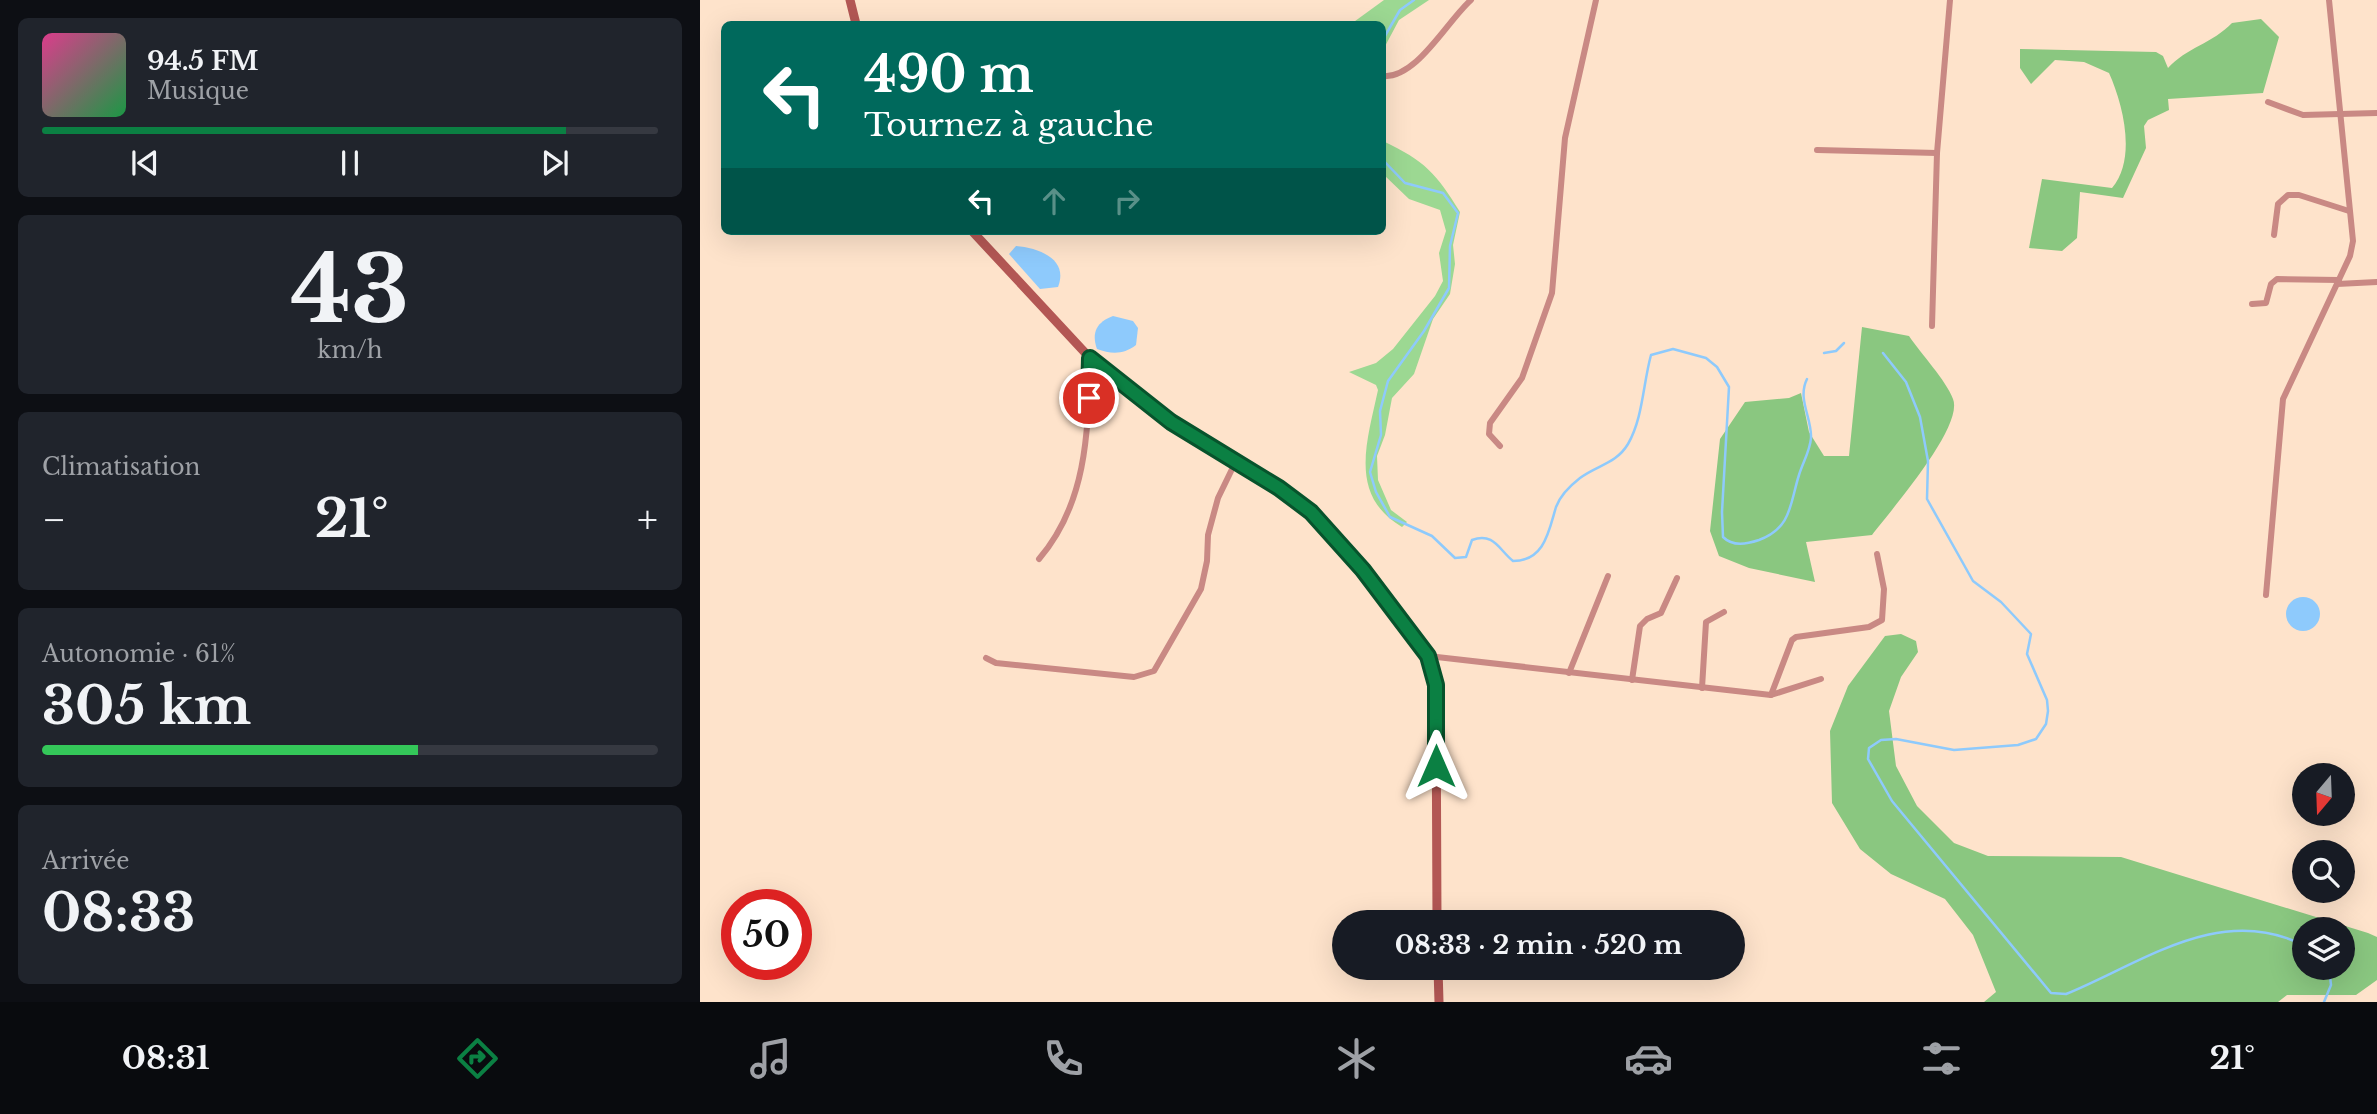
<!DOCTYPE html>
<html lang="fr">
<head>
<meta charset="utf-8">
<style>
  :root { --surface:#171b24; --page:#20242c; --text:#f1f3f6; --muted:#9ea1a6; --line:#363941; --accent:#0b8043 }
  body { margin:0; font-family:"Libre Baskerville",serif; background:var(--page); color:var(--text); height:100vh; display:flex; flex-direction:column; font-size:26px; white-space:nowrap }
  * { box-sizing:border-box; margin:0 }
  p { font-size:23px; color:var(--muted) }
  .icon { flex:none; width:38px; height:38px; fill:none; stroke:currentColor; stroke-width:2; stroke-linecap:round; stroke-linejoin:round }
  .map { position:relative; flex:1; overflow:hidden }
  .panel { display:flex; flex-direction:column; gap:18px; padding:18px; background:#0d0f14; width:700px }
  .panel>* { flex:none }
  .guide { position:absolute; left:21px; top:21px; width:665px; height:214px; border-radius:10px; box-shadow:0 7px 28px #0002; background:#00695c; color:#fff; overflow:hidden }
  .needle { width:46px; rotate:199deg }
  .buttons { position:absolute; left:1592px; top:763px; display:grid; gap:14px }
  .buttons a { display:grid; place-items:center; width:63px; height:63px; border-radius:50%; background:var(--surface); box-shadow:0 7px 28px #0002; font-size:35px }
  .speed { position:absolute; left:21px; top:889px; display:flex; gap:14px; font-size:35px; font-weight:700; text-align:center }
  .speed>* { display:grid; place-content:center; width:91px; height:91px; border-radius:50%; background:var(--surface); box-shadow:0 7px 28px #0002; line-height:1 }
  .speed .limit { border:10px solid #d22; background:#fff; color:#111 }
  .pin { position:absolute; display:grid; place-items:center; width:60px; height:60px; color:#fff; margin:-30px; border:4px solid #fff; border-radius:50%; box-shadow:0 2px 7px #0007 }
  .me { position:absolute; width:77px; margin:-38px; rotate:0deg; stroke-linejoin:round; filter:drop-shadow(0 0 5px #0008) }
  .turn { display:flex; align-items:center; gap:24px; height:147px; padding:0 28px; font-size:32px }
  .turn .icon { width:91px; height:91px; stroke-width:2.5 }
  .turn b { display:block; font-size:49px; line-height:60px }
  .lanes { display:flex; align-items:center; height:66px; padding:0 28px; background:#0003; justify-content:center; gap:35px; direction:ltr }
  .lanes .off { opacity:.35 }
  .big { font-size:52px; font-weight:700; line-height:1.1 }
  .panel .widget { flex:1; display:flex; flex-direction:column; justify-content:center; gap:10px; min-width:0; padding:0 24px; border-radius:10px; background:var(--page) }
  .panel .dial { align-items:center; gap:0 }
  .dial b { font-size:91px; line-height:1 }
  .song { display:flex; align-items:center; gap:21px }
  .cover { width:84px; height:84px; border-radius:10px; background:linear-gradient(135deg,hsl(330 70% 55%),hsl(140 70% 35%)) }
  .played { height:7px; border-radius:4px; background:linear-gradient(90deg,var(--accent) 85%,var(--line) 85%) }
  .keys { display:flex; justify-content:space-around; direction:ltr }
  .heat { display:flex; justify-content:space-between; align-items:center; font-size:38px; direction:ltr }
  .charge { height:10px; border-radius:5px; background:linear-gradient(90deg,#34c759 61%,var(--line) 0) }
  .trip { position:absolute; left:632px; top:910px; width:413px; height:70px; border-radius:35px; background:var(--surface); box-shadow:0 7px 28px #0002; font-weight:700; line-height:70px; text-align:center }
  .menu { display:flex; height:112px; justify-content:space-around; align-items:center; background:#090b0e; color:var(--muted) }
  .menu .icon { width:49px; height:49px }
  .menu .current { color:var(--accent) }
  .menu b { font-size:32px; color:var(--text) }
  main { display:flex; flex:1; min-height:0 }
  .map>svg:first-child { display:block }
  .green { fill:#9cd892 }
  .forest { fill:#8ac780; fill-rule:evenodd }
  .water { fill:#8ecafc }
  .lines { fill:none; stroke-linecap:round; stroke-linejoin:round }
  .stream { stroke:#8ecafc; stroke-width:2.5 }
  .minor { stroke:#c98984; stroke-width:6 }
  .secondary { stroke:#b35754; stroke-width:9 }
  .route-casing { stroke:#07532c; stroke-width:18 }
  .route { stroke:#0b8043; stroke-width:12 }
</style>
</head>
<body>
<main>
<section class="panel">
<div class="widget">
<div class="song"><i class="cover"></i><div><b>94.5 FM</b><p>Musique</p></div></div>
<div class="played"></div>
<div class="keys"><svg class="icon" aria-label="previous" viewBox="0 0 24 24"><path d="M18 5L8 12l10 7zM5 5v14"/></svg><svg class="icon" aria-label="pause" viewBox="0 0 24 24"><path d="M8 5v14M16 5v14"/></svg><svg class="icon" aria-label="next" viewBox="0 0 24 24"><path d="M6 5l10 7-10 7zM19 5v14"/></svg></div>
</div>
<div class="widget dial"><b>43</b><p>km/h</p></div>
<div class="widget"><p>Climatisation</p>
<div class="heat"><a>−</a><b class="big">21°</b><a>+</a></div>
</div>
<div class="widget"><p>Autonomie · 61%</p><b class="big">305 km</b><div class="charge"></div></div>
<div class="widget"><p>Arrivée</p><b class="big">08:33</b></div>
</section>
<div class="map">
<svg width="1677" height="1002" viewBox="0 0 1677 1002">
  <rect width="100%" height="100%" fill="#fee3cb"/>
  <!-- green -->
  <g class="green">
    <path d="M684,0H729L699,20L683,50L682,24H651Z"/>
    <path d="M683,141C725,161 736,173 760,212L753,245L755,264L750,294L733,319L714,374L692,398L685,435L677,456L678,480L691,510L707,522L702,527C648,495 667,442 678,390L676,385L649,372L676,363L693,349L735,296L743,281L739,253L746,231L740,210L709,199L683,174Z"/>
  </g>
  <!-- forest -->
  <g class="forest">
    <path d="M1561,19L1579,37L1563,93L1468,99L1469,110L1448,120L1444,126L1446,148L1423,198L1380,192L1377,238L1362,251L1329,248L1342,179L1412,188C1437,159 1423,104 1409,73L1384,62L1355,60L1331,84L1320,68V49L1456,52L1463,56L1468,68C1486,48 1513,43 1532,23Z"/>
    <path d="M1162,327L1209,336C1221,354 1246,380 1253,399C1264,427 1191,510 1172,535L1106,542L1115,582L1049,568L1019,556L1010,531L1020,439L1045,402L1089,398L1101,393L1109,432L1124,456H1149Z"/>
    <path d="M1201,634L1216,641L1218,652L1201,677L1189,711L1196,766L1217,806L1254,843L1288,856L1421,857L1668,933L1677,937V980L1656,995H1587L1578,1002H1284L1296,992L1273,935L1245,899L1191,874L1160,849L1132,803L1130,731L1148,686L1185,636ZM1605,929H1643V968H1605Z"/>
  </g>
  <!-- water -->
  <g class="water">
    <path d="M316,246C339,248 369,259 358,287L340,289L309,254Z"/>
    <path d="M413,316L433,321L438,328L436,345C423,355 411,354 397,349C391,332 397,322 413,316Z"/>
    <circle cx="1603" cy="614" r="17"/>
  </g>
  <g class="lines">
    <!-- stream -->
    <g class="stream">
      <path d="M682,41L700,10L714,0"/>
      <path d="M682,159L705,183L743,193L758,213L750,246L749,288L724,331L688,381L680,411L681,435L670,472L676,492L690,517L732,536L755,558L766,557L772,540C794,532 799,550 813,561C845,561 849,530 856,507C860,496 871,485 880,478C897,465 916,464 928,444C943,418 943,384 951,355L973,349L1006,358L1017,367L1029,387L1022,512L1023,537C1033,547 1047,544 1059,540C1092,528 1090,503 1099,475C1103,462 1110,451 1111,438C1112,418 1097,399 1107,379"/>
      <path d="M1124,353L1136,351L1144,343"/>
      <path d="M1183,353L1206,382L1220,417L1228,461L1227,499L1273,581L1301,602L1331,634L1327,654L1347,700L1348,711L1346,724L1336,739L1318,745L1254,750L1196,739L1181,740L1169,748L1168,759L1192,801L1351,993L1366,994C1442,963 1521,902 1605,946"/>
      <path d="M1624,1002L1631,985L1629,968"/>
    </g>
    <!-- minor -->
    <g class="minor">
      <path d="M682,76C716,80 747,21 771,0"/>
      <path d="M1568,102L1603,115L1677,113"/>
      <path d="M1117,150L1237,153"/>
      <path d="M1574,235L1578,204L1588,195H1599L1649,211"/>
      <path d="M1637,284L1677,282"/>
      <path d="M1552,304L1566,303L1571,284L1577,279L1639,280"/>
      <path d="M1232,326L1237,153L1250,0"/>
      <path d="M800,446L789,434L790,423L822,378L852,293L865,138L896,0"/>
      <path d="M339,559C388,502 388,429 390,358"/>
      <path d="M1566,595L1583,399L1650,256L1653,241L1629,0"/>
      <path d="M728,656L1071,695L1121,679"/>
      <path d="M286,658L296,663L434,677L454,671L501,589L507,561L508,535L518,498L535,463"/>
      <path d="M869,673L908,576"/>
      <path d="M932,680L940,626L947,619L961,613L977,578"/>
      <path d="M1002,688L1006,622L1024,612"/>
      <path d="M1071,695L1092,640L1096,637L1169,627L1182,620L1184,589L1177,554"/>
    </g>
    <!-- secondary -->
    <g class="secondary">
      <path d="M150,0L156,24"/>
      <path d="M272,231L390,358L471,422L579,488L611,512L663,570L728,656L736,685L737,922"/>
      <path d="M738,968L739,1002"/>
    </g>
  </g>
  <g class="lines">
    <defs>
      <path id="route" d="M389,398L390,358L471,422L579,488L611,512L663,570L728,656L736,685V766"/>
    </defs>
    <!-- route casing -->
    <use href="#route" class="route-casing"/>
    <!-- route -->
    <use href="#route" class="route"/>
  </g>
</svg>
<div class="buttons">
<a><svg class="needle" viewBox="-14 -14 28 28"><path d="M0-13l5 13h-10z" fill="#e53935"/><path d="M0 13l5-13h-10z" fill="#9ea1a6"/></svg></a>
<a><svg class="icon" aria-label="search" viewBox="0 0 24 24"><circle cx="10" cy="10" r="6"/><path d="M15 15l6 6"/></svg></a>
<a><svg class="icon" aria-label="layers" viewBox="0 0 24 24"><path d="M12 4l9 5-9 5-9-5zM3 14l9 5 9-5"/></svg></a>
</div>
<div class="speed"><div class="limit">50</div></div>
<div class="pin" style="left:389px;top:398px;background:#d93025"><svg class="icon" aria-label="arrive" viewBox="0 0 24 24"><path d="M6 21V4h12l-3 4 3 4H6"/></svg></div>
<svg class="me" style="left:736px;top:766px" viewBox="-20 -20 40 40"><path d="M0-17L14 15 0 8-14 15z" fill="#0b8043" stroke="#fff" stroke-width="4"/></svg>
<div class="trip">08:33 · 2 min · 520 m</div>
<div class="guide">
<div class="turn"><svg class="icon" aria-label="left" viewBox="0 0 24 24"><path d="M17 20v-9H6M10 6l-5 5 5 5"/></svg><div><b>490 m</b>Tournez à gauche</div></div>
<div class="lanes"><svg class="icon" aria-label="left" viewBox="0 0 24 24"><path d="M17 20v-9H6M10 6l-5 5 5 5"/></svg><svg class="icon off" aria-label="ahead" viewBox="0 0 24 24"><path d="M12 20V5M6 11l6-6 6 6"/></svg><svg class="icon off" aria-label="right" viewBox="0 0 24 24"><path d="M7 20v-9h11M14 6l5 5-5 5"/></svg></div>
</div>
</div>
</main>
<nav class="menu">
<b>08:31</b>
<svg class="icon current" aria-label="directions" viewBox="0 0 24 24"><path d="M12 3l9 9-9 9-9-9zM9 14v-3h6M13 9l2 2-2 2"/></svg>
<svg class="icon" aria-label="music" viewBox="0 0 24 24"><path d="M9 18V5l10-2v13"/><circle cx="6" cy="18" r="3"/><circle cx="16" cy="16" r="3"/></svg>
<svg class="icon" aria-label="phone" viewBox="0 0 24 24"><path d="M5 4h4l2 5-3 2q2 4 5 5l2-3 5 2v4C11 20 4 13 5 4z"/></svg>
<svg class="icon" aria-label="climate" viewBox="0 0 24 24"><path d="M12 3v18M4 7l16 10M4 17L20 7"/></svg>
<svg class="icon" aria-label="car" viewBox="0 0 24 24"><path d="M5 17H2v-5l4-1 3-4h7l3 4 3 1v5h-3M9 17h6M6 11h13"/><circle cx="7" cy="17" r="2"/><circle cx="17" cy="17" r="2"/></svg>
<svg class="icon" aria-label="filters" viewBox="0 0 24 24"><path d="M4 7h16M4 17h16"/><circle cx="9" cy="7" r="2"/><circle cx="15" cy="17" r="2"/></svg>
<b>21°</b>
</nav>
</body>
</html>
